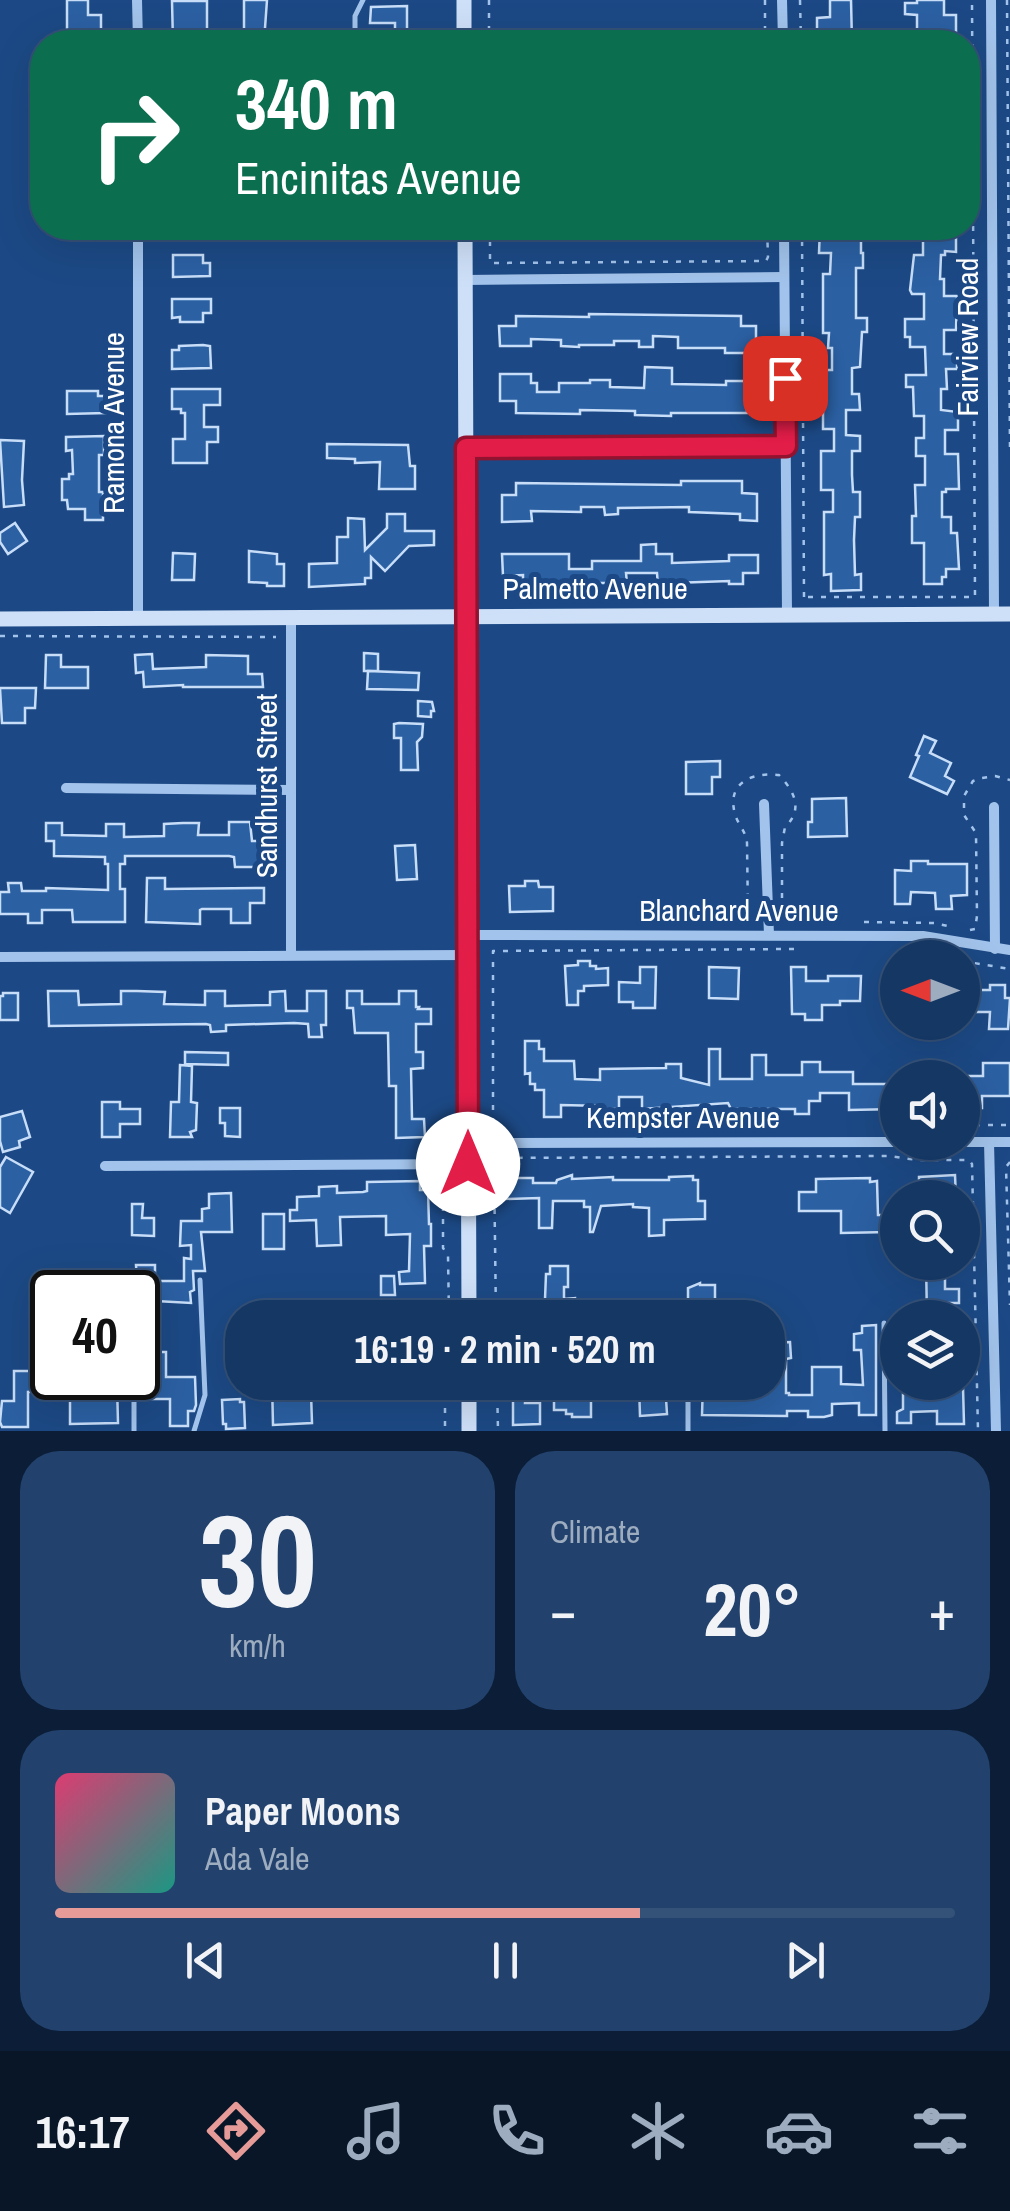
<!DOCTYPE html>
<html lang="en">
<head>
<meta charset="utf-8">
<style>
  :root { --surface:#153764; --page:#22426d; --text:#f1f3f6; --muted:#9dacbf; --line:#345178; --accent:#e69b98 }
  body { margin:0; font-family:"Archivo Narrow",sans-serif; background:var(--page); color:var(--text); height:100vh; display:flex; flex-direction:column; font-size:38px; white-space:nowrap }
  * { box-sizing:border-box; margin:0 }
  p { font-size:32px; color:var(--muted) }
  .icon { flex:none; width:55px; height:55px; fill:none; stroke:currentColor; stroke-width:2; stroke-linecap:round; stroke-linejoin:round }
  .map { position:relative; height:1431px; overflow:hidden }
  .sheet { display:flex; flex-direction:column; gap:20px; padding:20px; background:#0c1e37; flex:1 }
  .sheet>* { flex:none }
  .top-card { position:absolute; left:30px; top:30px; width:950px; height:210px; border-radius:40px; box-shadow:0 10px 40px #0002,0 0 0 2px var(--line); background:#0b6e4f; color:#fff; overflow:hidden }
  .needle { width:65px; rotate:270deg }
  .fabs { position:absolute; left:880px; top:940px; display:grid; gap:20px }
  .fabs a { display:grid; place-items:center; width:100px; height:100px; border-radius:50%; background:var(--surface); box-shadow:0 10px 40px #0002,0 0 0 2px var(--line); font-size:50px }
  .speed { position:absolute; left:30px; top:1270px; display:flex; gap:20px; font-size:50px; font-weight:700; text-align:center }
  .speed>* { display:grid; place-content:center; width:130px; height:130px; border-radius:50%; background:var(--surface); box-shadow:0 10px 40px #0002,0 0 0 2px var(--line); line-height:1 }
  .speed .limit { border:5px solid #111; border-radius:15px; background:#fff; color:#111 }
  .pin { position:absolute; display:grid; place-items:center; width:85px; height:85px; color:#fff; margin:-42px; border-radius:20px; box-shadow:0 5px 15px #0006 }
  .me { position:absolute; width:110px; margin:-55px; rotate:0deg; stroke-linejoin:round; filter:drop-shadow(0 0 8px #0008) }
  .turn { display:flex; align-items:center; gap:35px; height:210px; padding:0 40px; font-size:45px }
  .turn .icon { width:130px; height:130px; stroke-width:2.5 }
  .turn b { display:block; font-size:70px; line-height:85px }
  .big { font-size:75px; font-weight:800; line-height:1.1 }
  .sheet .widget { flex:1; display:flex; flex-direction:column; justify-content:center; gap:15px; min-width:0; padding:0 35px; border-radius:40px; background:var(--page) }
  .sheet .dial { align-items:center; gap:0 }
  .dial b { font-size:130px; line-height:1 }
  .song { display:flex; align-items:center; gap:30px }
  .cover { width:120px; height:120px; border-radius:15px; background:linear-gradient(135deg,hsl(340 70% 55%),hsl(170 70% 35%)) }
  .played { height:10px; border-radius:5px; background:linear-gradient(90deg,var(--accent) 65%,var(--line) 65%) }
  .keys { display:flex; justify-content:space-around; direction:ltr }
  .heat { display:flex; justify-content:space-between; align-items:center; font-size:55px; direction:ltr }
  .sheet .tiles { flex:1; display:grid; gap:20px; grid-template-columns:1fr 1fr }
  .widget:last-child { grid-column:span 2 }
  .trip { position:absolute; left:225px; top:1300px; width:560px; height:100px; border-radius:40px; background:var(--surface); box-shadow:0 10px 40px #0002,0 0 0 2px var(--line); font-weight:800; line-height:100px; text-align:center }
  .menu { display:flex; height:160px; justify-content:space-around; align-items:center; background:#081628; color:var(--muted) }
  .menu .icon { width:70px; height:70px }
  .menu .current { color:var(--accent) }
  .menu b { font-size:45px; color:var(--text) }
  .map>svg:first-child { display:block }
  .building { fill:#2b60a3; stroke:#c7ddf8; stroke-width:2.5 }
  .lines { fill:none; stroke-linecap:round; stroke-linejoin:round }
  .path { stroke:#a2c3eb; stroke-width:2.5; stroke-dasharray:5 8; stroke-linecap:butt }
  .lane { stroke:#a2c3eb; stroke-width:5 }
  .street { stroke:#a2c3eb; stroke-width:10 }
  .secondary { stroke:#cee0f8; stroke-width:15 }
  .route-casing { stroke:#92132f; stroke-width:25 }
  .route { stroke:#e11d48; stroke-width:18 }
  .labels { text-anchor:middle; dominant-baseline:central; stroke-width:10; stroke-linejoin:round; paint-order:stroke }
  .street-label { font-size:30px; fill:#fff; stroke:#1c4985 }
</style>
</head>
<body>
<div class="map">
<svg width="1010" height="1431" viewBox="0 0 1010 1431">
  <rect width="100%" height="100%" fill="#1c4985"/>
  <!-- building -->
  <g class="building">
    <path d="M67,0H88V15H101V30H67Z"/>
    <path d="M244,0H267L264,42H244Z"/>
    <path d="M830,0H851L852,42H829V34H817V18L830,17Z"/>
    <path d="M917,0H944V15H956V42H917V15L905,14V3H917Z"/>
    <path d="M172,1H207V42H173Z"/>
    <path d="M407,6V42H395V23H370L371,7Z"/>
    <path d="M820,228H852V238H861V253H863V268H856V318H867V332H862L860,367L852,368V394H859L860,410H846V435L860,436V451H852V475L853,492H860V517H855L854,540L855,575L861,574V590L831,591V574L824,575V512H833V490H821V451H834V429H823V385H820V370H832V348H828L829,333H823V274H830L831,253H819Z"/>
    <path d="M923,228H945V236L956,237V252L945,251V255H941L940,279H944V296H957L956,330H944V354H957V369H946L947,389H941V410L958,412V430H945V454H958L959,489H946V492H942V517H951V533H957L959,569H946V577H942V584H924V543H912V516H916L915,485H925V456H916V438H924V416H914L913,387H906V375H926L925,347H910V337H905V319H924V294H912L910,290L914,255H923Z"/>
    <path d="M173,255H203V263H210V276L173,277Z"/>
    <path d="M172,299H211V313H203V322H180V317L172,318Z"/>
    <path d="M589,314L741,316V326H756V353H725V348H678V337L653,336V347H639V341H614V345H579V347L561,346V340L531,339V346H500L499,326H516V316L589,317Z"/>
    <path d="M203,345L210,346L211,368L172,369V350H179V346Z"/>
    <path d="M645,367L672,368V384L726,385V381H757V401H747V413H671V416L635,415V411L580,410V414L516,413V401H500V374H531V383H537V392H559V383H590V380H610V387L644,388Z"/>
    <path d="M172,389H220V405H204V427H218V442H207V463H173V439H185V413H181V409H172Z"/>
    <path d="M67,391H98V396H106V413L67,414Z"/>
    <path d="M104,436V455H99V492H103V520H85V509H68L67,500H62V479H69V474H73L72,450L66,451V437Z"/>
    <path d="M0,440L24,441L22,480L24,505L4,507Z"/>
    <path d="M327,444L408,445L410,466H415V489H379L380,462L355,463V459L327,458Z"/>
    <path d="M681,481H742V493L757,494V521L740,520V514L689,512V507L618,508V514L605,515L604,507H581V512L531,511L532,521L502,522V495H516V483L681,485Z"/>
    <path d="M387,514H405V531H434V545L409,546L385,571L371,557V578H365V584L309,587V564L337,563V537H348V518L364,519L365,550L387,528Z"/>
    <path d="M15,523L27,541L8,554L0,542V533Z"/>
    <path d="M656,544V554H672V563L729,561V555H758V573H743V584H729V581L673,583V585L658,586L657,573H626L627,583H580V587H547V585L523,586V575L503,576L502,554H569V569H592V561H641V545Z"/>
    <path d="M249,551L277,554V564H284V586H267V583L249,582Z"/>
    <path d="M173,553L195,554L194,580H172Z"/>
    <path d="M364,653L378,654V671H364Z"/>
    <path d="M152,654L153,669L206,667V655L248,656V674H262L263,687H183V685L144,687L143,672L136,673L135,655Z"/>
    <path d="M46,655H61V667H88V688H45Z"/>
    <path d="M368,671L419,673L418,690L367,689Z"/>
    <path d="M0,688H36L35,708H25V723H2Z"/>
    <path d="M418,701L432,702L434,711H431V717L418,716Z"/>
    <path d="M399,723L423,724L422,737L417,742L418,770H401V738H394V724Z"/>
    <path d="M924,736L936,741L930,753L951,763L945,776L954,781L947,794L910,777L919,756L916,755Z"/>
    <path d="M720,761V777H712V794H686V762Z"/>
    <path d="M846,798L847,836L808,837V822H812V799Z"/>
    <path d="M229,822H250L252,841H264L262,867H235L234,857L229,856H125V864H120V889H125V922H73L72,910H42V923H28V914H0V892H9L8,883H21L22,891H46V888L108,890V864H105V857L54,856V841H46V823H62V835L106,836V824H124V837L164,836V824L183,823H199L198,835H229Z"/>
    <path d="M415,845L417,879L397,880L395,846Z"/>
    <path d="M911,861H928V864H967V895L951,896L952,909H936L935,893L911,892L910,904H895V870L911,871Z"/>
    <path d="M147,878H165V889L264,888V903H250V923H231V909H202L200,910V924L146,922Z"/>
    <path d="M525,881H538L539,887H553V911L510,912L509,886H525Z"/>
    <path d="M578,961H590V966H596V969L608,968V985L584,986V991H578V1005H567L565,966L578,965Z"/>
    <path d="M640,967H656L655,1008H633V1002H619V982L640,983Z"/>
    <path d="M709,967L739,968L738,999L709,998Z"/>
    <path d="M791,967H806V981H828V976H861L860,1001H840V1005H822V1020H805V1014H792Z"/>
    <path d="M990,985H1005V998H1010L1008,1029H989L990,1012H962V990H990Z"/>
    <path d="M48,991H78L79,1005L121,1004V991H137L165,992L164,1004L205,1005V991H225V1006L270,1005V992L285,991L286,1011H307V991H326V1025H321L322,1037H309L308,1024L294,1023L226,1025V1031L211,1032L210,1025L206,1024L49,1026Z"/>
    <path d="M347,991H362V1004H399V991H416V1007H419L418,1009H431V1024H416V1052H423V1068L411,1069L412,1119H424L425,1137L396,1138V1086H389L388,1033H355L353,1008H347Z"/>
    <path d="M3,993H18V1020H0V996H3Z"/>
    <path d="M525,1041H539V1049H544V1061H574L575,1079L600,1080V1069L666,1068V1064H681V1078L709,1085V1049H720V1079H752V1055H766V1075H802V1062H820V1072H853V1084H898V1109L849,1110V1093H820V1101H809V1114H795V1109H731L728,1103L642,1109V1097H619V1109H604V1106L561,1105V1117H544V1090H535V1084H530V1073L525,1074Z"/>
    <path d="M185,1052L228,1053V1065L185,1064Z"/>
    <path d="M983,1063H1010V1096H982V1108L968,1109V1097H962V1076H983Z"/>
    <path d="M180,1065L192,1066L191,1102L197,1103L196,1130L190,1132L192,1137H170L171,1102H179Z"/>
    <path d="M102,1102H120V1109H140V1124H120V1137H102Z"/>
    <path d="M220,1108H240V1137L225,1136V1123H220Z"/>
    <path d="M22,1111L30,1137L19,1141L20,1147L3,1152L0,1141V1117Z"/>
    <path d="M6,1157L33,1172L10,1213L0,1207V1167Z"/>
    <path d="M572,1175V1179L613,1177V1180H669V1177L693,1176V1180H698V1201H705V1219L664,1220V1235L649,1236V1208L633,1207V1204L601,1206L593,1232H590V1207H584V1201H553L552,1228H539V1198L505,1199L504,1178H533V1183H556L557,1180Z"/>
    <path d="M955,1175L956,1198H919V1177Z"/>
    <path d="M870,1178V1182L877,1181L878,1215H887L888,1232L841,1233V1211H799V1192H816V1179Z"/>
    <path d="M420,1181V1190H428L429,1224H431V1246H424L425,1283L400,1284L399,1272L409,1271L410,1234L386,1235V1216L340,1217L341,1245L317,1246L316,1220L290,1221V1210H297V1197L319,1196V1187L337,1186V1193L363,1192L367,1191V1182Z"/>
    <path d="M231,1193L232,1232H201L205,1271H193L194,1290L190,1292L191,1303L138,1300L136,1265H155V1281H184V1258L191,1259V1245L180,1246L181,1221H202V1209L209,1208V1194Z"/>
    <path d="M132,1204H143L142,1218H154V1236L132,1235Z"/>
    <rect x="263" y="1214" width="21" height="35"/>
    <path d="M926,1262H945V1289H959V1303H947V1318H927Z"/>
    <path d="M550,1266H568V1287H564V1299L575,1298V1308L534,1310V1318H513V1300L545,1299L546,1274H550Z"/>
    <path d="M381,1276H394L395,1295H381Z"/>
    <path d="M700,1283V1285H715V1305H710L707,1318H684V1304L688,1302V1288Z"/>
    <path d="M876,1325V1415H859V1403L832,1404V1415L824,1417H808V1411H787V1416L702,1415L703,1382L767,1385L768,1364H770L769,1343L790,1342L791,1358L786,1359V1393H789V1395H812V1367H841V1384L863,1385L861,1350H854V1334L862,1333V1326Z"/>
    <path d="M142,1352H166V1377H195L196,1405L194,1411H188V1426H170V1399H150V1387H142Z"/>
    <path d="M14,1371H44L45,1391L28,1392V1427H2L0,1422L2,1401H14Z"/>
    <path d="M272,1382H289V1394L311,1393L312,1423L273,1425Z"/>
    <path d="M356,1382H387L388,1394L356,1395Z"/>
    <path d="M580,1382H591V1417H572V1414H566V1410H554V1396H568V1388H581Z"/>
    <path d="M913,1382H929V1387H963L964,1424H937V1411L911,1412V1423H897V1412L903,1409V1393H913Z"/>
    <path d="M665,1383L667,1414L640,1416L639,1385Z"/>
    <path d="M117,1385L118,1423L70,1424V1400H90V1386Z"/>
    <path d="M513,1385L526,1386L525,1403H540V1424L513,1425Z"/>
    <path d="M240,1399V1402H244L245,1428L226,1429V1424H223L222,1400Z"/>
  </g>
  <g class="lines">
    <!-- path -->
    <g class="path">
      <path d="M489,0V42"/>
      <path d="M765,0V42"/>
      <path d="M800,0L801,42"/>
      <path d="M1007,0L1010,453"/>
      <path d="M490,228V263L766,261L768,257L767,228"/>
      <path d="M802,228L804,597"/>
      <path d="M808,597H975L972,0"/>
      <path d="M0,636L276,637"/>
      <path d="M742,922L748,916L747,843C746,831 738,825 735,814C726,782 753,772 779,775C794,791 804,809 785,827L782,843V917"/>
      <path d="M864,922L934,923L952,927"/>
      <path d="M970,930L975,929L977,916L976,833L964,815V796L973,781L982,778L995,776L1010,780"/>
      <path d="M902,950L906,953L938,958"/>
      <path d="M962,961L1010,969"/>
      <path d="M493,1123V951L794,949"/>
      <path d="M962,1125H1010"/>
      <path d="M1010,1162L1006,1167L1010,1305"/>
      <path d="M443,1180V1248L448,1255L449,1318"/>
      <path d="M496,1318L494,1164L496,1158L889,1156L917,1160H969L972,1164L978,1431"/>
      <path d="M445,1382V1431"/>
      <path d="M497,1382L498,1431"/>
    </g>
    <!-- lane -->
    <g class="lane">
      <path d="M355,42V16L363,0"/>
      <path d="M884,1323L885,1431"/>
      <path d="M134,1378V1431"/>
      <path d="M688,1382V1431"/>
      <path d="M194,1431L205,1395L200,1280"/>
    </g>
    <!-- street -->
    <g class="street">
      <path d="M137,0L138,42"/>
      <path d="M782,0L783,42"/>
      <path d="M991,0L994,614"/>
      <path d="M784,228L787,615"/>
      <path d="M465,280L784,277"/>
      <path d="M466,448L786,446"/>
      <path d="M138,617V228"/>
      <path d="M291,617V955"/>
      <path d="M66,788L291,790"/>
      <path d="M764,804L769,935"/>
      <path d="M994,807L995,949"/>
      <path d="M467,935L923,936L1010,950"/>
      <path d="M0,957L467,955"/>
      <path d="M962,1142H1010"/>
      <path d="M989,1142L996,1431"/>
      <path d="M468,1143L898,1142"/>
      <path d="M105,1166L468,1164"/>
    </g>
    <!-- secondary -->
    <g class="secondary">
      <path d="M464,0V42"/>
      <path d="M465,228L469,1318"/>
      <path d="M0,619L1010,614"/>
      <path d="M469,1382V1431"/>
    </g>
  </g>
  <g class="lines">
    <defs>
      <path id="route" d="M468,1164L466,448L786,446L785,378"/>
    </defs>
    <!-- route casing -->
    <use href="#route" class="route-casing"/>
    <!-- route -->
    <use href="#route" class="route"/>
  </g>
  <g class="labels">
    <!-- street labels -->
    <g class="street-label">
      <text transform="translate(967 337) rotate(-90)">Fairview Road</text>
      <text transform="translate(113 423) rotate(-90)">Ramona Avenue</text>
      <text x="595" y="588">Palmetto Avenue</text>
      <text transform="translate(266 786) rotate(-90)">Sandhurst Street</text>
      <text x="739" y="910">Blanchard Avenue</text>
      <text x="683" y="1117">Kempster Avenue</text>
    </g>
  </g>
</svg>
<div class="fabs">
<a><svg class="needle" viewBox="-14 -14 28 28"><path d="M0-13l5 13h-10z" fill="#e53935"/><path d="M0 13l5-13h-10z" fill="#9dacbf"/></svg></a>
<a><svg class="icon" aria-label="sound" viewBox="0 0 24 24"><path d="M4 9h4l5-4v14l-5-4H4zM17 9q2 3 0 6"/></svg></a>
<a><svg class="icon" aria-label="search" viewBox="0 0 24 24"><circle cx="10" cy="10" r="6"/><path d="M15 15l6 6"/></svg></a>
<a><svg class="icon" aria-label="layers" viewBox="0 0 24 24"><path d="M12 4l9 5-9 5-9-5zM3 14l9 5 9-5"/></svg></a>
</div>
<div class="speed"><div class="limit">40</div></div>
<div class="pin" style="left:785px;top:378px;background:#d93025"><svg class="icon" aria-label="arrive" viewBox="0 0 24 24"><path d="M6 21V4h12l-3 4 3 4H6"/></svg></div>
<svg class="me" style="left:468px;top:1164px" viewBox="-20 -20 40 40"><circle r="19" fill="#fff"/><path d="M0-13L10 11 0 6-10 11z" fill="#e11d48"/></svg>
<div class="trip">16:19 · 2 min · 520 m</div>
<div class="top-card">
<div class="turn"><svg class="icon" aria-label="right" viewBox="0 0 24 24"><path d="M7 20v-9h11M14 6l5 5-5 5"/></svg><div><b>340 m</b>Encinitas Avenue</div></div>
</div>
</div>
<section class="sheet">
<div class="tiles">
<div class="widget dial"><b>30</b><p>km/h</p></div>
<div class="widget"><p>Climate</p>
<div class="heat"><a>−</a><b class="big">20°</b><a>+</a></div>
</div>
<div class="widget">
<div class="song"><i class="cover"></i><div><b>Paper Moons</b><p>Ada Vale</p></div></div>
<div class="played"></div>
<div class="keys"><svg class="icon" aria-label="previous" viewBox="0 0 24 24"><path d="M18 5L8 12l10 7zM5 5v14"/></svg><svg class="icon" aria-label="pause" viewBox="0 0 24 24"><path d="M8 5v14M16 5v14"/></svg><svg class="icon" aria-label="next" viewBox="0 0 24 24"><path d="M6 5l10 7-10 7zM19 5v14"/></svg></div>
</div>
</div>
</section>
<nav class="menu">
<b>16:17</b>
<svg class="icon current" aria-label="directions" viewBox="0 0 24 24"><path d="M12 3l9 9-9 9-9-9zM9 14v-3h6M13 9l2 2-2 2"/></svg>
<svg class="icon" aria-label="music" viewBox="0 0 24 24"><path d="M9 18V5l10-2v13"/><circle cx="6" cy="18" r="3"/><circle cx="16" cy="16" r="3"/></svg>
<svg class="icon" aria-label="phone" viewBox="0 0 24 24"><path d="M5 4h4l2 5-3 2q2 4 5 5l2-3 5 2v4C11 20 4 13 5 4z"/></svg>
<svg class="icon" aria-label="climate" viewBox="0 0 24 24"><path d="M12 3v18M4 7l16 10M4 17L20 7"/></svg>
<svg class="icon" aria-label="car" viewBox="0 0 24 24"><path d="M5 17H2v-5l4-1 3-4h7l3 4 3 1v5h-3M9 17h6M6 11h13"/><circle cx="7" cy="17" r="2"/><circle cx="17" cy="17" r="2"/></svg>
<svg class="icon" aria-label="filters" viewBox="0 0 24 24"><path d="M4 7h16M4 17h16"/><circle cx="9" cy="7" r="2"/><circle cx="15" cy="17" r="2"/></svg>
</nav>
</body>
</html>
